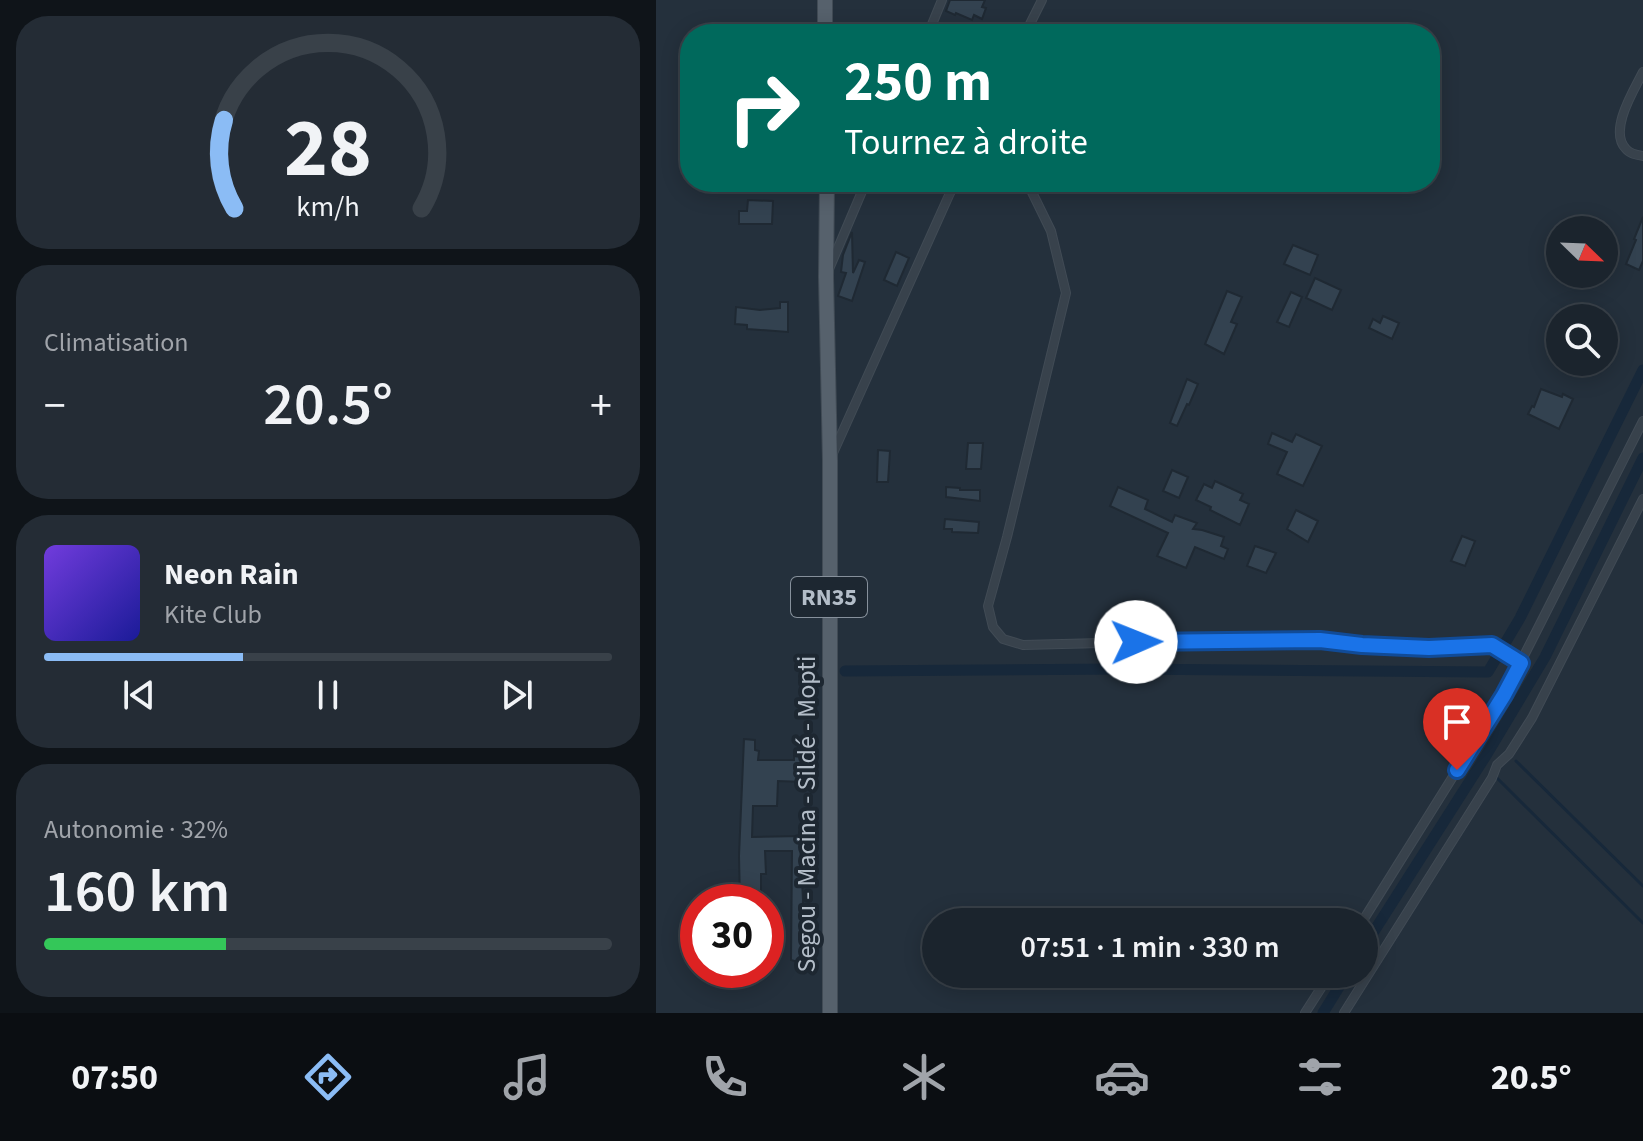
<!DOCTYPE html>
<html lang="fr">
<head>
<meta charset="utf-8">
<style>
  :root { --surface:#1b242d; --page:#242c35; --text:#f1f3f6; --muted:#a0a4aa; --line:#394149; --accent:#8bbcf5 }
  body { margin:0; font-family:"Source Sans 3",sans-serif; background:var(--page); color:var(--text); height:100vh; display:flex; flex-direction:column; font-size:30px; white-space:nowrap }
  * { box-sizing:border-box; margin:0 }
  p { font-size:26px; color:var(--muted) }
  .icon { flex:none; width:44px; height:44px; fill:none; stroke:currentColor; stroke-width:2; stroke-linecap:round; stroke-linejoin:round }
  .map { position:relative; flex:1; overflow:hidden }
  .panel { display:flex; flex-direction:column; gap:16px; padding:16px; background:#0f1419; width:656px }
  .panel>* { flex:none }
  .guide { position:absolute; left:24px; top:24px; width:760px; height:168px; border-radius:32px; box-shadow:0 4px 20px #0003,0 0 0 2px var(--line); background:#00695c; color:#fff; overflow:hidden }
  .needle { width:52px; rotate:113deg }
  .fabs { position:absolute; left:890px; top:216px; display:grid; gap:16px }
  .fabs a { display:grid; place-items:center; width:72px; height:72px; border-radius:50%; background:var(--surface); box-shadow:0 4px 20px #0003,0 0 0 2px var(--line); font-size:40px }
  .speed { position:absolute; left:24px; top:884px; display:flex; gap:16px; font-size:40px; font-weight:700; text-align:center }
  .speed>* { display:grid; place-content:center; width:104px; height:104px; border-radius:50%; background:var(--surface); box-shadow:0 4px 20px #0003,0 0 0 2px var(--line); line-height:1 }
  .speed .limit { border:12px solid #d22; background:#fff; color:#111 }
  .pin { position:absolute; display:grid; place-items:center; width:68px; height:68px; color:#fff; margin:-82px -34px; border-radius:50% 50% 50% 0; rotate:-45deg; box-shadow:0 0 8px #0007 }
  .pin .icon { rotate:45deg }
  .me { position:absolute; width:88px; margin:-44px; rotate:89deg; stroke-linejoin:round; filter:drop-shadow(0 0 6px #0008) }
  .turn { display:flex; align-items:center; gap:28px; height:168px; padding:0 32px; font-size:36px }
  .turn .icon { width:104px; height:104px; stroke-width:2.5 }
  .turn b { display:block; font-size:56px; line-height:68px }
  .big { font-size:60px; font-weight:600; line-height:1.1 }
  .panel .tile { flex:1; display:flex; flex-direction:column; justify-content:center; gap:12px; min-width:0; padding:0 28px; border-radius:32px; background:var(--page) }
  .panel .dial { align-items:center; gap:0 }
  .dial svg { height:208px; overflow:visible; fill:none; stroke:var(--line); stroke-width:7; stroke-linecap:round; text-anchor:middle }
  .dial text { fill:var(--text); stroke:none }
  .song { display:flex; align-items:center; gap:24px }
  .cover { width:96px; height:96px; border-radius:12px; background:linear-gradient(135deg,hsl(260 70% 55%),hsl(240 70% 35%)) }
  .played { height:8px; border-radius:4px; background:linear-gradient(90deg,var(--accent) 35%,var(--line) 35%) }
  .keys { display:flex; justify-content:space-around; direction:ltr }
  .heat { display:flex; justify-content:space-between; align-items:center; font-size:44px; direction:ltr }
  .charge { height:12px; border-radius:6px; background:linear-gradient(90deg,#34c759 32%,var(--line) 0) }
  .trip { position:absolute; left:266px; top:908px; width:456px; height:80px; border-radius:40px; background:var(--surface); box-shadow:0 4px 20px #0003,0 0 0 2px var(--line); font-weight:600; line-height:80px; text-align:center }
  .tab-bar { display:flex; height:128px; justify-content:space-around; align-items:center; background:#0b0e12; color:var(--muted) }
  .tab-bar .icon { width:56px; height:56px }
  .tab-bar .on { color:var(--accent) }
  .tab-bar b { font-size:36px; color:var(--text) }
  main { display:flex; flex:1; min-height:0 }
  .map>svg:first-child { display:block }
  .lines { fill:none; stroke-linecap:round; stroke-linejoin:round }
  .stream { stroke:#17283a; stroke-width:3 }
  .canal { stroke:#17283a; stroke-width:11 }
  .building { fill:#334250; stroke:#1f2933; stroke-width:2 }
  .minor-casing { stroke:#414b55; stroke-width:10 }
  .primary-casing { stroke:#414b55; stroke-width:16 }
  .minor { stroke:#38424c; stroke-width:8 }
  .primary { stroke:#56616c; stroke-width:14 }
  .route-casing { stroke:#114b97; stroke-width:20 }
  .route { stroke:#1a73e8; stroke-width:14 }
  .labels { text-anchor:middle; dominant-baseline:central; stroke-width:8; stroke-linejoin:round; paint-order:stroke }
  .shield { fill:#1d2731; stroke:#86909b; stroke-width:2 }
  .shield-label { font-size:24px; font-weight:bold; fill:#b3bdc8 }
  .street-label { font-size:26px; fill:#b3bdc8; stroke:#1d2731 }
</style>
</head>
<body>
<main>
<section class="panel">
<div class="tile dial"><svg viewBox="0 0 100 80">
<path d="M14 69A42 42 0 1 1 86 69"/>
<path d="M14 69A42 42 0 0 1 10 35" stroke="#8bbcf5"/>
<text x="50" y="56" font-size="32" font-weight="700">28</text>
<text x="50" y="72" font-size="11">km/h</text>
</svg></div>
<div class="tile"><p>Climatisation</p>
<div class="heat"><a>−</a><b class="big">20.5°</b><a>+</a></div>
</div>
<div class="tile">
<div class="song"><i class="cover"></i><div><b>Neon Rain</b><p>Kite Club</p></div></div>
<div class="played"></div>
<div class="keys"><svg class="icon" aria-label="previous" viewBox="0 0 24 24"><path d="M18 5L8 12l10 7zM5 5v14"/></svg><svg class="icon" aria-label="pause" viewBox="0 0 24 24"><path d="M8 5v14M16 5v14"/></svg><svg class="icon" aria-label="next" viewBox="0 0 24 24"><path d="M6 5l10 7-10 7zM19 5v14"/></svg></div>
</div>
<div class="tile"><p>Autonomie · 32%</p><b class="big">160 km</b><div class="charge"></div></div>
</section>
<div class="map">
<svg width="987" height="1013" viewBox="0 0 987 1013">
  <rect width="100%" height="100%" fill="#24303c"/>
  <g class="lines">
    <!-- stream -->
    <g class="stream">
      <path d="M860,761L987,886"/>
      <path d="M841,778L987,923"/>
    </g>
    <!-- canal -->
    <g class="canal">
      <path d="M189,671L466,669L832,672L864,618L987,370"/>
      <path d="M708,947L831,754L889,657L987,458"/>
      <path d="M667,1013L691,974"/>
    </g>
  </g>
  <!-- building -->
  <g class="building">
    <path d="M294,0H329L326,7L330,8L326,19L318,15L316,20L300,13L299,15L290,11Z"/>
    <path d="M92,200L117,201L116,224H83V211H91Z"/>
    <path d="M987,217V261L983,270L970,264L980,240L978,239Z"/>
    <path d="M196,232L197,273L203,260L209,262L196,301L182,296L190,273L185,272L187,255Z"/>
    <path d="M637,245L662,255L654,275L628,264Z"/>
    <path d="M240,252L253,258L241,286L228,280Z"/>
    <path d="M659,278L685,290L676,310L650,298Z"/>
    <path d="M571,291L586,297L575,322L581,324L568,354L549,344Z"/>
    <path d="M635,292L646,297L633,327L621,322Z"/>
    <path d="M124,302H132V332L91,329V325L79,324L80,307L104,310L124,308Z"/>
    <path d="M727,316L743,323L736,339L713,328L717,319L724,323Z"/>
    <path d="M531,379L542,384L533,405L531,404L521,426L514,423Z"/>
    <path d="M885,389L906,397L907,394L917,399L903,429L872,414L876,406L878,407Z"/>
    <path d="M616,433L636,442L640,434L666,446L647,486L621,474L631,452L612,444Z"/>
    <path d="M312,443H327L325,469H310Z"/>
    <path d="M222,450L234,451L232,482H221Z"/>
    <path d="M516,470L532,477L523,498L507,491Z"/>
    <path d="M559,481L587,494L584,500L593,504L584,525L554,510L555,507L540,500L548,484L556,488Z"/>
    <path d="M290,487L304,488V490H324V501L290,497Z"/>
    <path d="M462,487L492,500L489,509L516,522L519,515L541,523L537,529L546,530L568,537L565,546L572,549L568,559L539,547L530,568L501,556L512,533L454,506Z"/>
    <path d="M640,510L662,521L652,542L631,529Z"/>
    <path d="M289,519L323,522L322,533L296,532V529H288Z"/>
    <path d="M806,536L819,541L809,566L795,561Z"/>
    <path d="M599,546L620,553L610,573L591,566Z"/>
    <path d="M88,739L99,740V750L103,751L102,760H138V756L149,757L148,782L122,781L121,806H97L96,837L145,836L144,880H146L147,900L145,963L135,960L136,851H109L110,874H105V902H84L83,856Z"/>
  </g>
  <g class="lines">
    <defs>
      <g id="minor">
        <path d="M272,34L286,0"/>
        <path d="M369,34L386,0"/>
        <path d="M987,72C978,90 952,131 970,149C974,154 981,155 987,156"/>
        <path d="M371,182L395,231L410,293L351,537L332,606L337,627L347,639L367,645L564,640H664L706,645L773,648L836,645L865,663"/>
        <path d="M173,269L210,182"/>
        <path d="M177,453L299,182"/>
        <path d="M706,922L848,695L987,421"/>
        <path d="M649,1013L674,974"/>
        <path d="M688,1013L836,778L841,765L853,754L876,718L987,499"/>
      </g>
      <g id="primary">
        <path d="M169,0V34"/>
        <path d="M171,182L170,277L174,461V1013"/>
      </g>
    </defs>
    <!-- minor casing -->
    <use href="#minor" class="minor-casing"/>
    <!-- primary casing -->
    <use href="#primary" class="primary-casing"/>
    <!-- minor -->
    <use href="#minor" class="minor"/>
    <!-- primary -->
    <use href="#primary" class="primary"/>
  </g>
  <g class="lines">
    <defs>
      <path id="route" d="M480,642L664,640L706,645L773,648L836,645L865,663L848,695L801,770"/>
    </defs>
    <!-- route casing -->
    <use href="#route" class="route-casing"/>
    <!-- route -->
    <use href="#route" class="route"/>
  </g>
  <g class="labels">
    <!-- shield labels -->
    <rect class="shield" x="135" y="577" width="76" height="40" rx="6"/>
    <g class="shield-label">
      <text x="173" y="597">RN35</text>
    </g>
    <!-- street labels -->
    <g class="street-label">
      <text transform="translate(150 814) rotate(-90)">Segou - Macina - Sildé - Mopti</text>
    </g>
  </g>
</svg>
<div class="fabs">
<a><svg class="needle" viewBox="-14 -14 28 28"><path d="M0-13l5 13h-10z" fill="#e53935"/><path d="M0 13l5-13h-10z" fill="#a0a4aa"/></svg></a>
<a><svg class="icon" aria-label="search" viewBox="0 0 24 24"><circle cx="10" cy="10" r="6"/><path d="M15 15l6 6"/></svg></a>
</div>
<div class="speed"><div class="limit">30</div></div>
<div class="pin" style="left:801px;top:770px;background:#d93025"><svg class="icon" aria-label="arrive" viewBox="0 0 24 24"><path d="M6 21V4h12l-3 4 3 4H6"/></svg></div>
<svg class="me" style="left:480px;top:642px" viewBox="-20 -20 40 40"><circle r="19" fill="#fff"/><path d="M0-13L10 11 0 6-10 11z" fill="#1a73e8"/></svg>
<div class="trip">07:51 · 1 min · 330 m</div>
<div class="guide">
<div class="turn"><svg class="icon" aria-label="right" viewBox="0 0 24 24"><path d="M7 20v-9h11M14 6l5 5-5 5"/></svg><div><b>250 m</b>Tournez à droite</div></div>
</div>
</div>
</main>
<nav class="tab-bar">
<b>07:50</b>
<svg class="icon on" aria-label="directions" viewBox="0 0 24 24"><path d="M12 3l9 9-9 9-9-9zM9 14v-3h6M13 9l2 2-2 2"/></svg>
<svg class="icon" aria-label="music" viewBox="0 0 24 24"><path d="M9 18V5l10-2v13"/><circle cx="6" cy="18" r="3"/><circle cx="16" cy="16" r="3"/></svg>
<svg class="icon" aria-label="phone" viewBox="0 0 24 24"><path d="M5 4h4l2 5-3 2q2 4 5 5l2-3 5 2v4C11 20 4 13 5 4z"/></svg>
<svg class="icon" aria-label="climate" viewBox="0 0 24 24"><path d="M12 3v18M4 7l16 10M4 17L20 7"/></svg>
<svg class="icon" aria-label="car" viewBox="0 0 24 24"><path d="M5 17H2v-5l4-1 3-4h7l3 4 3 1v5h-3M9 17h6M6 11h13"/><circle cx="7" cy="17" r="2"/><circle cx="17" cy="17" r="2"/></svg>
<svg class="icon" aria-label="filters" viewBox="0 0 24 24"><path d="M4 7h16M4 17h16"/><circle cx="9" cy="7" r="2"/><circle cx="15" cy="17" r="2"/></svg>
<b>20.5°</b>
</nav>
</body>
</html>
